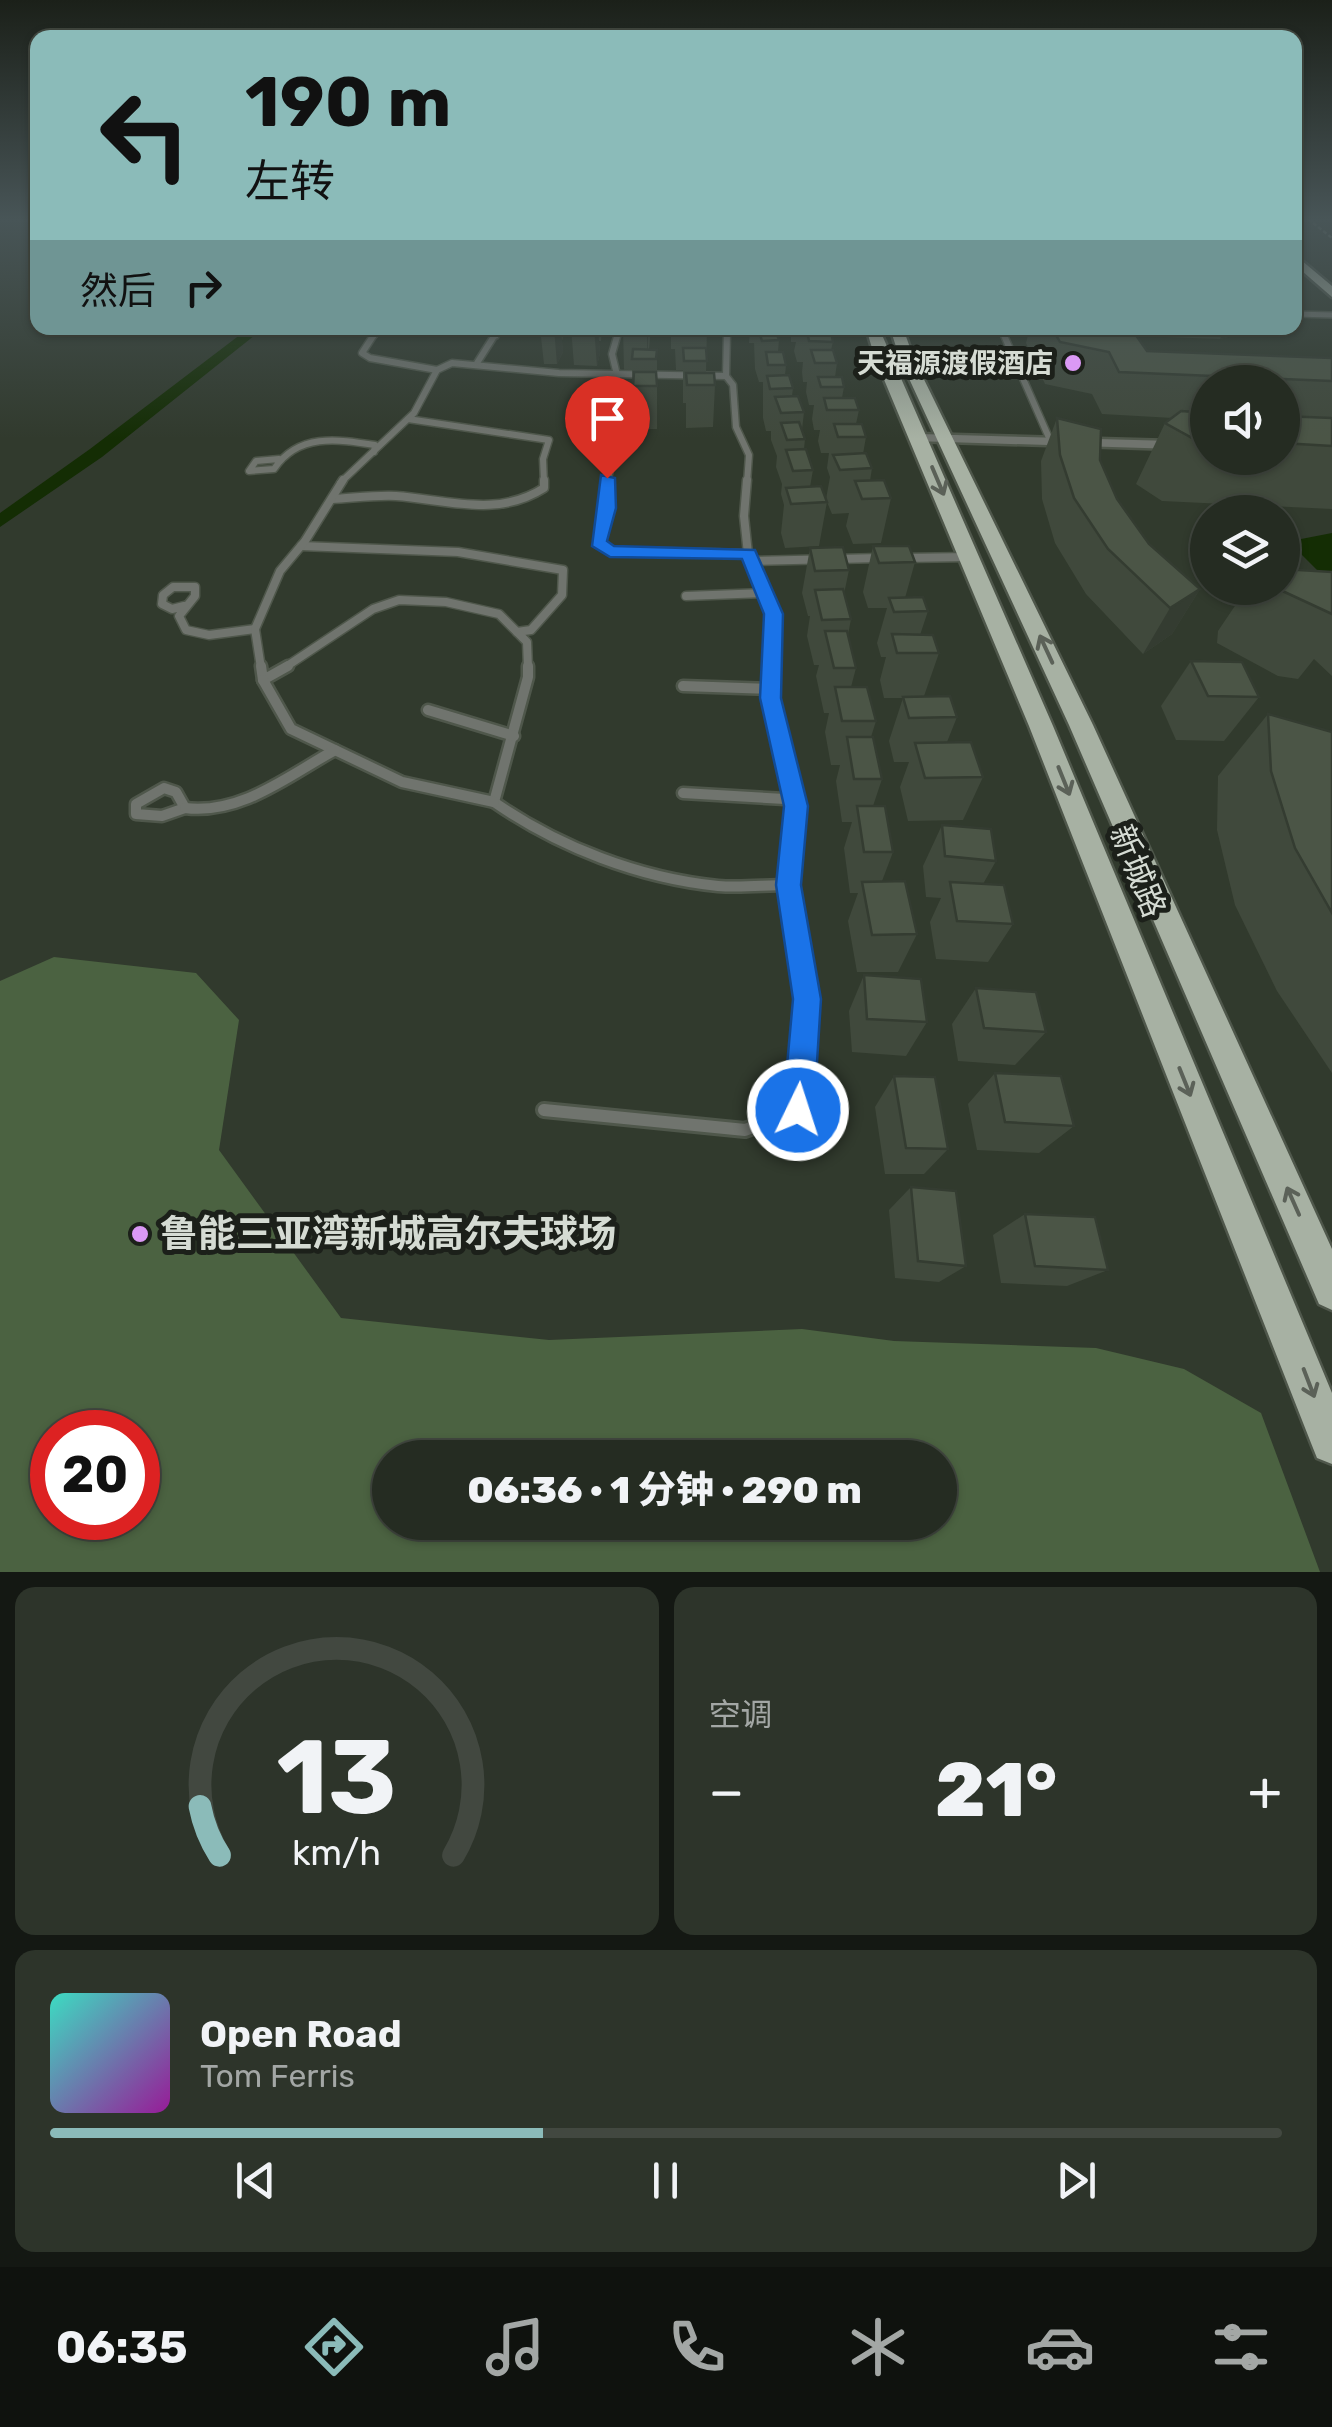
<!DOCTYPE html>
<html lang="zh">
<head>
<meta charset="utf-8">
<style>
  :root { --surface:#252c22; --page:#2d342a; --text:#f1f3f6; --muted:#a3a7a5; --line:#424840; --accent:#8bbbb9 }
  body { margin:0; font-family:Rubik,"Noto Sans SC",sans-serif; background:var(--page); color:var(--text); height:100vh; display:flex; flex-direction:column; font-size:38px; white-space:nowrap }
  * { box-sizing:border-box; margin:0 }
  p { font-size:32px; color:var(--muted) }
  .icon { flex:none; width:55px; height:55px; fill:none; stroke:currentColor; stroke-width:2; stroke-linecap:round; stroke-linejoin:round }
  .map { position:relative; height:1572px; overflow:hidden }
  .drawer { display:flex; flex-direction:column; gap:15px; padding:15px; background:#141813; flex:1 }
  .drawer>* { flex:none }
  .hud { position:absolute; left:30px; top:30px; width:1272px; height:305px; border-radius:20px; box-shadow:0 2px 8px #0004,0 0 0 2px var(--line); background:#8bbbb9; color:#111; overflow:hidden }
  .controls { position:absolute; left:1190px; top:365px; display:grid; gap:20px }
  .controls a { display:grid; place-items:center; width:110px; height:110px; border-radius:50%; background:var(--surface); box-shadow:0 2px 8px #0004,0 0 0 2px var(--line); font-size:50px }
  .speed { position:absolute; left:30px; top:1410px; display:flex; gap:20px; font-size:50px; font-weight:700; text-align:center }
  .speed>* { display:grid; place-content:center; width:130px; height:130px; border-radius:50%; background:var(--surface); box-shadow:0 2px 8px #0004,0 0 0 2px var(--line); line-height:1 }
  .speed .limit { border:15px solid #d22; background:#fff; color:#111 }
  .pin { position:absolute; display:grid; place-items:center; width:85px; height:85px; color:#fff; margin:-102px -42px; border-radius:50% 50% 50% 0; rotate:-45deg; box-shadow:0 0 10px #0007 }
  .pin .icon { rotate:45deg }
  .me { position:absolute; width:110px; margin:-55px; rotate:4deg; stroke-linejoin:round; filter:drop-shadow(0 0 8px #0008) }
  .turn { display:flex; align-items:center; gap:35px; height:210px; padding:0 50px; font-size:45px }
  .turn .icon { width:130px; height:130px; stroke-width:2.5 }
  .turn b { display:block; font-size:70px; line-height:85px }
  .then { display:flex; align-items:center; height:95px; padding:0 50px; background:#0003; gap:20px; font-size:38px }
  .big { font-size:75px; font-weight:800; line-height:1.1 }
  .drawer .widget { flex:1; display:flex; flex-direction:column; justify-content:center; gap:15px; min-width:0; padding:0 35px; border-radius:20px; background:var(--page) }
  .drawer .dial { align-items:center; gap:0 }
  .dial svg { height:260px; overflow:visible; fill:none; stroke:var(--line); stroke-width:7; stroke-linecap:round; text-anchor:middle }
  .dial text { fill:var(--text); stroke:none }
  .song { display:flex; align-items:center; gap:30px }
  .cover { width:120px; height:120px; border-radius:15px; background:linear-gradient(135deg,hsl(170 70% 55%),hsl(300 70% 35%)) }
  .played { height:10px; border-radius:5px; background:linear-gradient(90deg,var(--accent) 40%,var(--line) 40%) }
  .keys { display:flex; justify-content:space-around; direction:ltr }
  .heat { display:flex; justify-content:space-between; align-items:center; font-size:55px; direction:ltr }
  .drawer .tiles { flex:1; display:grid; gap:15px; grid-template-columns:1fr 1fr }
  .widget:last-child { grid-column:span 2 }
  .trip { position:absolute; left:372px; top:1440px; width:585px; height:100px; border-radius:50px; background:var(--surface); box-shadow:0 2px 8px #0004,0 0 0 2px var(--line); font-weight:800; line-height:100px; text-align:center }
  .tabs { display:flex; height:160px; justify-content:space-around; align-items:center; background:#0f120e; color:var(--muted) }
  .tabs .icon { width:70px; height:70px }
  .tabs .active { color:var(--accent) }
  .tabs b { font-size:45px; color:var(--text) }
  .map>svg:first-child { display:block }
  .green { fill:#4b6241; fill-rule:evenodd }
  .water { fill:#142d04 }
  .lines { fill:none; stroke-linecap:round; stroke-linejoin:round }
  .canal { fill:#142d04; fill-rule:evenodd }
  .service-far4-casing { stroke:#4f574b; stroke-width:8 }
  .service-far3-casing { stroke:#4f574b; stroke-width:9 }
  .service-far2-casing { stroke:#4f574b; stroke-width:11 }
  .service-far1-casing { stroke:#4f574b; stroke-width:15 }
  .service-casing { stroke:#4f574b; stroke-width:18 }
  .minor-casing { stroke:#4f574b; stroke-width:5 }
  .primary-casing { stroke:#4f574b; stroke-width:5 }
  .path { stroke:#838a80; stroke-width:2.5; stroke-dasharray:4 2.5; stroke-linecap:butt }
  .service-far4 { stroke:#70746e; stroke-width:5 }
  .service-far3 { stroke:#70746e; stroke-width:6 }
  .service-far2 { stroke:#70746e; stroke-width:8 }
  .service-far1 { stroke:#70746e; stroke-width:10 }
  .service { stroke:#70746e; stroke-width:12 }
  .minor { fill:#70746e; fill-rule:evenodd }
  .primary { fill:#a7b1a3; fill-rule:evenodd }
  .wall { fill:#40493c; fill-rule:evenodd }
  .shaded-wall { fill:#343c31 }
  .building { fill:#4b5546; stroke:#343c31; stroke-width:2.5 }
  .oneway { stroke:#5b6158 }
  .route { fill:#1a73e8; stroke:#114b97; stroke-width:2.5 }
  .poi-dot { fill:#db99f5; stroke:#1c201a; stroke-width:4 }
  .labels { text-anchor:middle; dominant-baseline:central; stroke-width:10; stroke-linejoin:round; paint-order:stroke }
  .far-poi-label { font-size:28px; font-weight:bold; fill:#d5dbd3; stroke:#1c201a; text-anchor:end }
  .street-label { font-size:32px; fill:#d5dbd3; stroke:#1c201a }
  .near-poi-label { font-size:38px; font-weight:bold; fill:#d5dbd3; stroke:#1c201a; text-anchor:start }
</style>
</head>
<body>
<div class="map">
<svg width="1332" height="1572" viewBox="0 0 1332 1572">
  <rect width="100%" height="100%" fill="#313a2d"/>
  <!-- green -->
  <path class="green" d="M54,957L196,973L239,1020L219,1150L341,1318L549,1340L802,1329L894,1341L1096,1348L1184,1369L1261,1413L1320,1572H0V981ZM52,1432H138V1518H52ZM390,1458H940V1522H390Z"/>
  <!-- water -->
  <path class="water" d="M1332,533V585L1297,550L1296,540Z"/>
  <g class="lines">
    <!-- canal -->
    <path class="canal" d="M249,328H264L102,457L0,527V513L90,449Z"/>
    <defs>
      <g id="service-far4">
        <path d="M1295,314L1332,315"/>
        <path d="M1001,328L1004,336"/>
        <path d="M374,336L379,328"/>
        <path d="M496,336L497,328"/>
        <path d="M617,336L619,328"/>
        <path d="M727,336V328"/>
      </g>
      <g id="service-far3">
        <path d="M375,333L362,353L370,358L437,370"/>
        <path d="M727,333L726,376L733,385L736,427L749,455L747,483"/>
        <path d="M1003,333L1050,440"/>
        <path d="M477,363L496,333"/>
        <path d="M408,419L549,440L543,459L544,483"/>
        <path d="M279,459L256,461L249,471L274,469C298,433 337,439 375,445L374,452"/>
        <path d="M340,483L414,413L437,370L452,363L559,373L726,376"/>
        <path d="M607,483L618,434L614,411L617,375L612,354L618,333"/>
      </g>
      <g id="service-far2">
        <path d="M607,480L608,508L599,542L609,551L748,554"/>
        <path d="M747,480L744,516L748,554L774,614L771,668"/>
        <path d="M332,499C353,498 375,495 396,496C448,500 497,518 544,488V480"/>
        <path d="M301,546L458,552L563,570L562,595L531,630L517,632"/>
        <path d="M902,558L970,557"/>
        <path d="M751,561L880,558"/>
        <path d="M686,596L765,593"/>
        <path d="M184,606L172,609L162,604L163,595L173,587H195V596L179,616L186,630L209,635L255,629"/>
        <path d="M261,668L255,629L280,571L305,541L343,480"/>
        <path d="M284,668L373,609L399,600L446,602L499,614L527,642L528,668"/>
      </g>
      <g id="service-far1">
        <path d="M261,666L263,680L288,666"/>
        <path d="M528,666V677L494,802C559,847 639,878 718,886C741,888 765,885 788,885"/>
        <path d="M772,666C769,714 788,755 795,802C800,835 785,869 791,903"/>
        <path d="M263,680L291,729L402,782L494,802"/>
        <path d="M683,686L771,689"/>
        <path d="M428,710L514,736"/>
        <path d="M164,788L176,792L185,808L162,816L136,814V804Z"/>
        <path d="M683,793L785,799L796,806"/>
        <path d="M185,808C241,815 288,776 335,750"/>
      </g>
      <path id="service" d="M544,1110L745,1130L798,1110L807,999L791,900"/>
      <path id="minor" d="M919,434L1208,442V450L914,441L912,438Z"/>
      <g id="primary">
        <path d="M1295,255L1332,286V297L1295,265Z"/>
        <path d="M866,328H879L1053,726L1332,1393V1464L1317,1458L1311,1443L1029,726L875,358Z"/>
        <path d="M890,328H903L914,359L1093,725L1332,1249V1310L1319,1304L1069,725L900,359Z"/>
      </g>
    </defs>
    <!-- service-far4 casing -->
    <use href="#service-far4" class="service-far4-casing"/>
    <!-- service-far3 casing -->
    <use href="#service-far3" class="service-far3-casing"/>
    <!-- service-far2 casing -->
    <use href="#service-far2" class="service-far2-casing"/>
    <!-- service-far1 casing -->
    <use href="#service-far1" class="service-far1-casing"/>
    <!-- service casing -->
    <use href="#service" class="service-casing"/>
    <!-- minor casing -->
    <use href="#minor" class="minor-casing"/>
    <!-- primary casing -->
    <use href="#primary" class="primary-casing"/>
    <!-- path -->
    <path class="path" d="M1308,219L1332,238"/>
    <!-- service-far4 -->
    <use href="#service-far4" class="service-far4"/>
    <!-- service-far3 -->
    <use href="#service-far3" class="service-far3"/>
    <!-- service-far2 -->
    <use href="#service-far2" class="service-far2"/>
    <!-- service-far1 -->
    <use href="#service-far1" class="service-far1"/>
    <!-- service -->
    <use href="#service" class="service"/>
    <!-- minor -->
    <use href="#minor" class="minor"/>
    <!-- primary -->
    <use href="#primary" class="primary"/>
  </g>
  <!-- wall -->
  <g class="wall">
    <path d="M540,328H565L562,341L563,352L557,364H544Z"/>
    <path d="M571,328H602L601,341H599L600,353L597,366L574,365Z"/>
    <path d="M623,328H651L649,349L657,350V429H635L632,370H624Z"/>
    <path d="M671,328H707L706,373L715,385L713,427L686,428V403H683V370H676L675,349H671Z"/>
    <path d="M750,328H776L779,340L778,352L786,365L785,375L793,388L792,396L804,412L802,430L805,439L804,449L813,470L810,487L826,499L830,477L827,468L829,453H821L818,441L820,430H814L812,419L814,405H809L806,392L807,382H803L802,372L803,362H797L794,351L796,342H791V328H827L826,331L833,342L831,350L837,363L835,377L844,387L842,398L859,410L856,424L866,437L863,454L872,468L870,481L891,498L881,543L853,544L846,526L849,513L832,514L827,502L819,546L785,548L781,533L784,505L781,494L782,484L776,467L777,456L771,440V431H766L763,418V382H759L755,369L754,343H749Z"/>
    <path d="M1027,328H1266L1220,339L1137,336L1147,351L1332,358V509L1162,501L1136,484L1165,423L1173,418L1102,414L1092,394L1045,384L1026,343L1029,331ZM1208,382H1282V458H1208Z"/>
    <path d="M1057,418L1100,460L1117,499L1149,544L1200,589L1172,634L1143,654L1086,594L1055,543L1042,499L1041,461Z"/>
    <path d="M873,546L915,562L905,598L928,611L920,635L939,653L924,696L957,717L947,742L983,777L963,820L908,821L900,787L909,762H894L889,741L903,698H884L880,680L886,657H881L877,643L887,608H868L863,592Z"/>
    <path d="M810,548L849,570L844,594L851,619L848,635L856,668L851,687L876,721L871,737L882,779L873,806L893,852L882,881L917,934L898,972H857L848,921L858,893H850L844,848L852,822H842L836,781L840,765H831L825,732L829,713H824L816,676L819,665H814L807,636L810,616H808L802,593Z"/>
    <path d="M1332,572V676L1314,659L1298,679L1278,676L1217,643L1218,631L1247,588H1282Z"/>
    <path d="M1191,661L1259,697L1224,741L1176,740L1161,706Z"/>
    <path d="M1268,714L1332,732V1073L1277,991L1235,905L1217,830L1218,776Z"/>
    <path d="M942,825L996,861L983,884L1013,924L988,962L936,959L930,922L941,898L926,897L923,866Z"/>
    <path d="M864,975L927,1022L906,1056L852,1052L849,1011Z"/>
    <path d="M976,988L1046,1032L1015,1065L958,1061L952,1024Z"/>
    <path d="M995,1073L1074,1126L1039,1153L977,1150L968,1104Z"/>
    <path d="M894,1076L948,1149L924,1174H885L875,1107Z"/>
    <path d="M911,1187L966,1266L939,1282L895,1278L889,1210Z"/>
    <path d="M1025,1214L1108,1270L1067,1286L1001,1283L993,1235Z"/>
  </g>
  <!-- shaded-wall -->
  <g class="shaded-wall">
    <path d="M554,328H561L563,352L557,364Z"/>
    <path d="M594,328H598L600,353L597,366Z"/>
    <rect x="647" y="328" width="1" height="31"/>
    <path d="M1225,328H1266L1220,339Z"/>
    <path d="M1200,589L1172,634L1143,654L1170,608Z"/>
  </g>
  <!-- building -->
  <g class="building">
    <path d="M623,328H647L646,330L623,329Z"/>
    <rect x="676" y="328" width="31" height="1"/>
    <path d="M758,328H775L779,340L762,341Z"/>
    <path d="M1052,328H1131L1147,351L1332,358V381L1119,372L1109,352L1060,342Z"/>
    <path d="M807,331H831L833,342L809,341Z"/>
    <path d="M683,348H706L707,361H684Z"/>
    <path d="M633,349L657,350L656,359H632Z"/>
    <path d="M811,350H833L837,363H815Z"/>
    <path d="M766,352H783L786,365H768Z"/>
    <path d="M634,372H656L657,386H633Z"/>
    <path d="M686,373H714L715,385H687Z"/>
    <path d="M789,375L793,388L770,389L767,376Z"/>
    <path d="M818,377H842L844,387H821Z"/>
    <path d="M798,396L804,412L781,413L775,397Z"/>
    <path d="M824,398H855L859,410H827Z"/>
    <path d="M1181,411L1208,413V440L1194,439L1165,423Z"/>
    <path d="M1282,416L1332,418V446L1282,443Z"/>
    <path d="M1057,418L1101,429L1100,460L1117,499L1149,544L1200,589L1170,608L1108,549L1074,498L1060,455Z"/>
    <path d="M799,422L805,439L787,440L781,423Z"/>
    <path d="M834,424H862L866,437H838Z"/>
    <path d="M806,449L813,470L793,471L786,450Z"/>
    <path d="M866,453L872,468L840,470L833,455Z"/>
    <path d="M884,480L891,498L862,499L855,481Z"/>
    <path d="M821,486L827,502L791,504L786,488Z"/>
    <path d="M873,546H909L915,562L879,563Z"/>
    <path d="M843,547L849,570L815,571L810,548Z"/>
    <path d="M1282,569L1332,572V614L1276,588H1282Z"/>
    <path d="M843,589L851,619L822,620L815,590Z"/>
    <path d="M923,597L928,611L894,612L889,598Z"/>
    <path d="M825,631H847L856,668H834Z"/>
    <path d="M892,634L933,635L939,653H897Z"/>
    <path d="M1191,661L1242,662L1259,697L1208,696Z"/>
    <path d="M835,687H867L876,721H842Z"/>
    <path d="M950,696L957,717L909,718L903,697Z"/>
    <path d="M1268,714L1332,732V913L1295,848L1271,771Z"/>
    <path d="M847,737H873L882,779H854Z"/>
    <path d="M971,742L983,777L925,778L915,743Z"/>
    <path d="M857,806H885L893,852H864Z"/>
    <path d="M942,825L991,829L996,861L945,856Z"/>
    <path d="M905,881L917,934L872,935L862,882Z"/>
    <path d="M950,882L1004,885L1013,924L957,921Z"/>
    <path d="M864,975L921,979L927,1022L867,1019Z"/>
    <path d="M976,988L1036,992L1046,1032L984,1028Z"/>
    <path d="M995,1073L1061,1076L1074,1126L1005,1122Z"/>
    <path d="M894,1076L935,1077L948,1149L906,1148Z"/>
    <path d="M911,1187L956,1191L966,1266L918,1261Z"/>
    <path d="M1025,1214L1095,1217L1108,1270L1035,1266Z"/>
  </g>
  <!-- one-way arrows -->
  <defs><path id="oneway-shaft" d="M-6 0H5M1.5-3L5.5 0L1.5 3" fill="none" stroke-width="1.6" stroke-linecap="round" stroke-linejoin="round" transform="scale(2.5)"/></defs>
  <g class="oneway">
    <use href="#oneway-shaft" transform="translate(938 481) rotate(67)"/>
    <use href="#oneway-shaft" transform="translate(1046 649) rotate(-115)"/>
    <use href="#oneway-shaft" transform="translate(1064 781) rotate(68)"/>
    <use href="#oneway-shaft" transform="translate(1185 1082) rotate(68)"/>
    <use href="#oneway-shaft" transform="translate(1293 1201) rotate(-114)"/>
    <use href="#oneway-shaft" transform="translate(1309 1383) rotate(69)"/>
  </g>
  <!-- sky -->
  <linearGradient id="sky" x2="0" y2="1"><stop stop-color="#1b2019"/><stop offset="0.5" stop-color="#485557"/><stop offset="1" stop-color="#485557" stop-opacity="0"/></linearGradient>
  <rect width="1332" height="439" fill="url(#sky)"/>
  <!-- route -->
  <path class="route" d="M601,475L615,478L616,508L607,541L614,546L755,550L783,614L781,698L808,806L801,885L821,999L814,1110L809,1121L798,1125L788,1121L783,1110L793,999L776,885L784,806L760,698L764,614L742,559L610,557L592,546Z"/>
  <!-- markers -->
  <g class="poi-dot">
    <circle cx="1073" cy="363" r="10"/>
    <circle cx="140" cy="1234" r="10"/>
  </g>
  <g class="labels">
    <!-- far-poi labels -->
    <g class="far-poi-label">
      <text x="1053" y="363">天福源渡假酒店</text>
    </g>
    <!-- street labels -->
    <g class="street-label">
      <text transform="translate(1138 871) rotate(68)">新城路</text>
    </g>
    <!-- near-poi labels -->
    <g class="near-poi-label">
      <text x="160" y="1234">鲁能三亚湾新城高尔夫球场</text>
    </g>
  </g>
</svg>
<div class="controls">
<a><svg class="icon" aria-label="sound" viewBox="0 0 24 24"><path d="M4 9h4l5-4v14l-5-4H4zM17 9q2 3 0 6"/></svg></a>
<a><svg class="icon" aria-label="layers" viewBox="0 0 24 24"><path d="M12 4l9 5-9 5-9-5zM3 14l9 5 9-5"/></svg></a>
</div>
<div class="speed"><div class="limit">20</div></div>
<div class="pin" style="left:607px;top:478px;background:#d93025"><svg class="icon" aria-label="arrive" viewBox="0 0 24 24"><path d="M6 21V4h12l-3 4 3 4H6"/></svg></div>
<svg class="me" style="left:798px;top:1110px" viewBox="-20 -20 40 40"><circle r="17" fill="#1a73e8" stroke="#fff" stroke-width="3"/><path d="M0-11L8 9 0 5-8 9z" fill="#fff"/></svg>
<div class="trip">06:36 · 1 分钟 · 290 m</div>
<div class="hud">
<div class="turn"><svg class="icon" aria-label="left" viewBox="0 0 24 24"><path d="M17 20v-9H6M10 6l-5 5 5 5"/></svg><div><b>190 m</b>左转</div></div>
<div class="then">然后<svg class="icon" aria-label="right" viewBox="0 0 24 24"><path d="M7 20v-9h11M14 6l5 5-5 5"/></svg></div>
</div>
</div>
<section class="drawer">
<div class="tiles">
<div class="widget dial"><svg viewBox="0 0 100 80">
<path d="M14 69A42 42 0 1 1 86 69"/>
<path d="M14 69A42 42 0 0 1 8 54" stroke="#8bbbb9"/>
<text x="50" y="56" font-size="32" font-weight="700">13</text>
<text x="50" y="72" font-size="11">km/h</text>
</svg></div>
<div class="widget"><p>空调</p>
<div class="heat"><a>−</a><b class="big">21°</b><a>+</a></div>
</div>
<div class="widget">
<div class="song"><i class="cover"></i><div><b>Open Road</b><p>Tom Ferris</p></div></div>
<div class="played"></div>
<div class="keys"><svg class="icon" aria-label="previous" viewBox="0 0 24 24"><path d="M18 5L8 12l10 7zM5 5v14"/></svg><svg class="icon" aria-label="pause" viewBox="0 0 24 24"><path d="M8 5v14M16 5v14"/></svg><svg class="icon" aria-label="next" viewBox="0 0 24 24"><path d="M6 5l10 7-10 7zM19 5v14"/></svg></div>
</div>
</div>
</section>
<nav class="tabs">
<b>06:35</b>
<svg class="icon active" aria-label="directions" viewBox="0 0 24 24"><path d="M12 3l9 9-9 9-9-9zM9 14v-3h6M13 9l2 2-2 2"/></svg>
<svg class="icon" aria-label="music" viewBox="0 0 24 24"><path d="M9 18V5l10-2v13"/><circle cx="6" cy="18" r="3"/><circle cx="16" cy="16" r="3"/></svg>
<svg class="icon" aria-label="phone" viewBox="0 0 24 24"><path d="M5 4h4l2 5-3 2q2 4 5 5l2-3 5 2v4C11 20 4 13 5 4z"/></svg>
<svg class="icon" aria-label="climate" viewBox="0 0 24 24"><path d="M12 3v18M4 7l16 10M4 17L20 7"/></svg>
<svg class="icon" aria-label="car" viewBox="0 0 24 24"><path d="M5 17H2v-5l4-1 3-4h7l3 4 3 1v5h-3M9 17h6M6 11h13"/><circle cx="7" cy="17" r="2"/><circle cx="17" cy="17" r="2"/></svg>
<svg class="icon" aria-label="filters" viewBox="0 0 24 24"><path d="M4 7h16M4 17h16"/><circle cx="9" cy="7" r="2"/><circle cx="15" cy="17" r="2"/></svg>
</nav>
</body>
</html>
